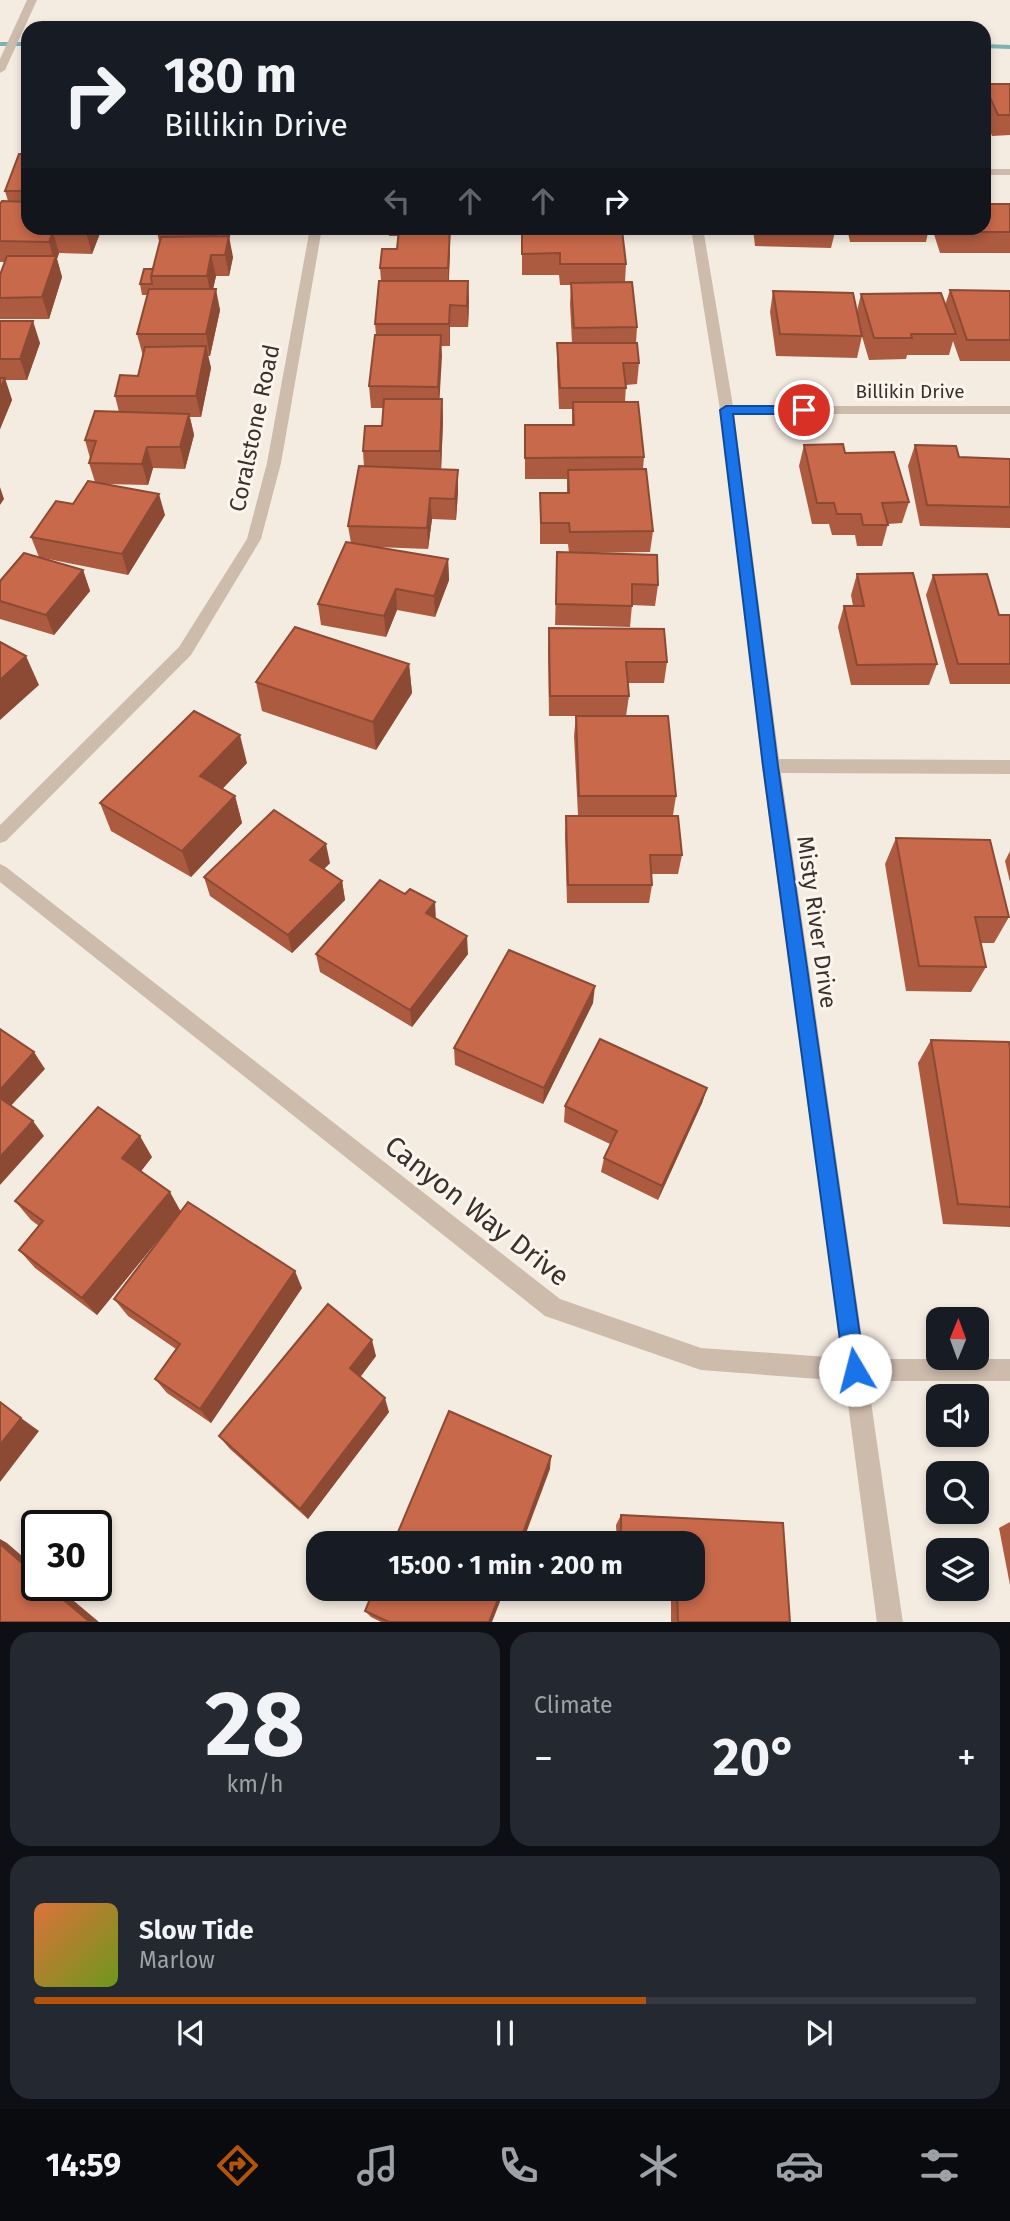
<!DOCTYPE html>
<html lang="en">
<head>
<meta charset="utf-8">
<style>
  :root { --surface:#171b24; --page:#242831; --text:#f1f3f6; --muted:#9ea1a6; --line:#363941; --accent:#b45309 }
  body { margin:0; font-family:"Fira Sans",sans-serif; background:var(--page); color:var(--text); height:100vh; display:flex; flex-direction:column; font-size:26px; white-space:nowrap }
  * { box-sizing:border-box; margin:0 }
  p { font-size:23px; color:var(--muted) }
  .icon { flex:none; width:38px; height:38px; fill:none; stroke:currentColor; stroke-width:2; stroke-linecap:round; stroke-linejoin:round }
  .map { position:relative; height:1622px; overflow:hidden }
  .details { display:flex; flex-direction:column; gap:10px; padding:10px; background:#0d0f14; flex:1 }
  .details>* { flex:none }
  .hud { position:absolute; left:21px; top:21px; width:970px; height:214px; border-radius:21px; box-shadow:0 4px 10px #0003; background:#171b24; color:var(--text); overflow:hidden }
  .needle { width:46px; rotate:1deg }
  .fabs { position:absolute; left:926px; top:1307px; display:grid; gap:14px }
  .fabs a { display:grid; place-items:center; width:63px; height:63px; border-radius:14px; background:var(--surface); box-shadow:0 4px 10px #0003; font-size:35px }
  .speed { position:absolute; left:21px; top:1510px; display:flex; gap:14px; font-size:35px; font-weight:700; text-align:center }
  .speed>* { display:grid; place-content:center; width:91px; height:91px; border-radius:50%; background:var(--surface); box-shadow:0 4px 10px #0003; line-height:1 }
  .speed .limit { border:4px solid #111; border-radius:10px; background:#fff; color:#111 }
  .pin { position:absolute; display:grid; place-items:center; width:60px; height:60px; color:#fff; margin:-30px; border:4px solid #fff; border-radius:50%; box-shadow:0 2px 7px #0007 }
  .me { position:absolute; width:77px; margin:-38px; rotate:352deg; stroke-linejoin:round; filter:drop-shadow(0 0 5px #0008) }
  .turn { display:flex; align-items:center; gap:24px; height:147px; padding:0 28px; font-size:32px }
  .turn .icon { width:91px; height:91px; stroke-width:2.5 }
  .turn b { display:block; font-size:49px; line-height:60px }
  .lanes { display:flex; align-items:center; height:66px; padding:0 28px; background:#0003; justify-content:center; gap:35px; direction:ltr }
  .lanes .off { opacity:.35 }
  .big { font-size:52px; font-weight:700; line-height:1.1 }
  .details .card { flex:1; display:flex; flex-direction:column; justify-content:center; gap:10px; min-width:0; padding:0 24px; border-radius:21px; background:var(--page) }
  .details .dial { align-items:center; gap:0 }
  .dial b { font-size:91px; line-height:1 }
  .song { display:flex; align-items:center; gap:21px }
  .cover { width:84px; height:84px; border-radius:10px; background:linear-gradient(135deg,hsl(20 70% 55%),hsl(80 70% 35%)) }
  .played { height:7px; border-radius:4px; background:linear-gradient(90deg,var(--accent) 65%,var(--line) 65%) }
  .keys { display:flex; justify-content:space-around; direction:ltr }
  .heat { display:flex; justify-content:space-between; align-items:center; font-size:38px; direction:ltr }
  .details .tiles { flex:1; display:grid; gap:10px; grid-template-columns:1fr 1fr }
  .card:last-child { grid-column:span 2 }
  .trip { position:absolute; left:306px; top:1531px; width:399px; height:70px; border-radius:21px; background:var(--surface); box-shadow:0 4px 10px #0003; font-weight:700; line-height:70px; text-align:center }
  .tab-bar { display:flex; height:112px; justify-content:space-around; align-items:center; background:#090b0e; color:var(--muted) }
  .tab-bar .icon { width:49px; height:49px }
  .tab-bar .on { color:var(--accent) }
  .tab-bar b { font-size:32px; color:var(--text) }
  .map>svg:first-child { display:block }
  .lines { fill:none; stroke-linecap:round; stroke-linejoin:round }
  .stream { fill:#7fb0b2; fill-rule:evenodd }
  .street { fill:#cdbbac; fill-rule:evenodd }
  .wall { fill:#ac5a40 }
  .shaded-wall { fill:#8c4a34 }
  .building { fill:#c8694b; stroke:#8c4a34; stroke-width:2 }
  .route { fill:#1a73e8; stroke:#114b97; stroke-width:2 }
  .labels { text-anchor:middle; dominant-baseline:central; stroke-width:6; stroke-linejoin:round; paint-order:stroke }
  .far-street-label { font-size:19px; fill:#3b302b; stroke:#fbf5ee }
  .street-label { font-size:23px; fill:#3b302b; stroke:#fbf5ee }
  .near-street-label { font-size:28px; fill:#3b302b; stroke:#fbf5ee }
</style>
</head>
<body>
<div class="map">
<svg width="1010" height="1623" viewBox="0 0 1010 1623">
  <rect width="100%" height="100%" fill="#f4ebe1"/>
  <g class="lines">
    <!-- stream -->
    <g class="stream">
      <rect x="0" y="42" width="28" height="4"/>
      <path d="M984,44L1010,45V49L984,48Z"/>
    </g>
    <!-- street -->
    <g class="street">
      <path d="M27,0H37L5,70L0,73V59Z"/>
      <rect x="984" y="169" width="26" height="6"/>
      <path d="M310,228H322L281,463L261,539L191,655L6,841L0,843V825L179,647L247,539L267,463Z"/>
      <path d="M691,228H703L733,406H1010V414H734L779,759L1010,760V774L781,773L865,1359H1010V1381H868L903,1623H877L845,1381L701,1370L545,1316L0,882V864L6,867L560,1299L701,1348L842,1358L762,766L720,410Z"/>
    </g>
  </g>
  <!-- wall -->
  <g class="wall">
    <path d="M984,84H1010V135L992,136L984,117Z"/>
    <path d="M28,135V228H102L92,254L59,253L57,259L62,277L49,319H0V275L5,262H0V204L8,201L5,191L28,154L24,143Z"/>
    <path d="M1010,204V253H940L932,228H984Z"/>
    <path d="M156,228H239V229L219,228L217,236L233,257L229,276H216L213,289L220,310L210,356H208L211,368L201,417H190L194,435L185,469L153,468L148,485L106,484L165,515L128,575L43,558L83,570L90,591L54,635L0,619V581L39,557L31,537L73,504L95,482L89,463L90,458L85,440L119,412L115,396L138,376L143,356L137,334L148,295H142L140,284L153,269L160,241H159Z"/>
    <path d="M388,228H455V229H450V250L449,281H468L469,302L468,327H450V346H441L439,399H442L443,420L441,469L458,470V491L456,520L432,519L428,549L377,547L448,559L449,580L435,617L397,610L386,637L321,625L318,604L351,543L348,526L364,467L363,451L382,426L383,408H371L369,386L376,335L375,324L381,281L380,268L397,249L398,236H389Z"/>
    <path d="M566,228H624L623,239L626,264L625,282L637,327L636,343L639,363L637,384L626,385L625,402L644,457L643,469L653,531L650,552L581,553L658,585L655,606L632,605L630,627L555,625L557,552L569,553L568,544H540V493H567V479H525V425H572V409H559L557,364V343H572L570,304L571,285H560L559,275H522V230H566Z"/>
    <path d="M753,228H836L831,248L755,246Z"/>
    <path d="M847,228H929L926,242H850Z"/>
    <path d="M950,290L1010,291V361H960L953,341L949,355H907L906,359L869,360L861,333L862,336L857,358L776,356L770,312L773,291L857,311L861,294L945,305Z"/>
    <path d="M0,321L40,343L27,380H5L12,400L0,429Z"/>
    <path d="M804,445L909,502L902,523L888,524L882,546H857L855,535H832L829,524H812L799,466Z"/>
    <path d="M915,445L959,457L1010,459V528L920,526L908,466Z"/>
    <path d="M857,574L937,664L929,685H851L838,627L844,606H853L851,595Z"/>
    <path d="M933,575L999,615H1010V684H950L926,595Z"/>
    <path d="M549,628L667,662L664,683H628L629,696L626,716L676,796L673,815H578L574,736L576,716H549L548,649Z"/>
    <path d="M409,664L412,693L376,750L262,711L256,682Z"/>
    <path d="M247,763L222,789L235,796L242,823L191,877L111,831L100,803Z"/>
    <path d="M566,816L682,855L678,874H651L652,885L649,903H567L565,835Z"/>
    <path d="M896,838L1009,917L994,943H980L986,967L971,992L906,991L885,864Z"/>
    <path d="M1010,851V882L1005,861Z"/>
    <path d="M330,863L324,869L342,881L345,900L292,953L210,896L204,877Z"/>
    <path d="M436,918L468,954L412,1027L320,972L316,954Z"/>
    <path d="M593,1003L543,1104L455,1065L454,1048Z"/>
    <path d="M931,1040L1010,1048V1227L943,1224L918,1063Z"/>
    <path d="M707,1088L702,1103L658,1200L601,1172L604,1158L610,1144L564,1122L565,1106Z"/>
    <path d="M152,1157L141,1171L181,1211L302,1288L211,1423L167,1393L155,1379L176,1349L128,1316L114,1299L177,1216L97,1315L35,1268L19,1250L39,1226L31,1220L15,1201Z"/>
    <path d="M376,1356L360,1376L389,1412L308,1519L230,1449L219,1436Z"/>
    <path d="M621,1515L783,1523L790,1622H671V1592L617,1590V1589H693V1544H617L616,1525Z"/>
    <path d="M1010,1522V1585L999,1528Z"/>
    <path d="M365,1611L492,1622H381L371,1617Z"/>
  </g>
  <!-- shaded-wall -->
  <g class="shaded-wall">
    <path d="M88,228H102L92,254L86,232Z"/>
    <path d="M212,228H219L215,242Z"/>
    <path d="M450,229V250L448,290V268Z"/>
    <path d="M53,232L59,253L57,259L62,277L49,319L42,297L54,261L49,242Z"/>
    <path d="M229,236L233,257L229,276L225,255Z"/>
    <path d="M211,255L216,276L211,298L207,276Z"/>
    <path d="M468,281L469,302L468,327L467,306Z"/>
    <path d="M216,289L220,310L210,356L206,334Z"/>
    <path d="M450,305V346L449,324Z"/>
    <path d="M33,321L40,343L27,380L20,359Z"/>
    <path d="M441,335L442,356L439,408L438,387Z"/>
    <path d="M206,346L211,368L201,417L196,396Z"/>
    <path d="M5,378L12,400L0,429V389Z"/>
    <path d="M442,399L443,420L441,472L440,451Z"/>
    <path d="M189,414L194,435L185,469L180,447Z"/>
    <path d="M147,447L153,468L148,485L142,464Z"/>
    <path d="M458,470V491L456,520L455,499Z"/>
    <path d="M0,487L4,499L0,505Z"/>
    <path d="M159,494L165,515L128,575L122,554Z"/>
    <path d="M430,498L432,519L428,549L427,528Z"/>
    <path d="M448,559L449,580L435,617L434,596Z"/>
    <path d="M83,570L90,591L54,635L46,615Z"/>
    <path d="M396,589L397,610L386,637L384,616Z"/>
    <path d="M26,656L39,685L0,720V680Z"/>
    <path d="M409,664L412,693L376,750L373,722Z"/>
    <path d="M240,735L247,763L208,804L200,776Z"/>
    <path d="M235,796L242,823L191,877L182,851Z"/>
    <path d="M326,844L330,863L314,879L310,860Z"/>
    <path d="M342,881L345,900L292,953L288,935Z"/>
    <path d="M435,902L436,920L426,913Z"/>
    <path d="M467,936L468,954L412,1027L410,1010Z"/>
    <path d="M595,986L593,1003L543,1104L544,1088Z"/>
    <path d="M34,1052L45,1069L7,1110L0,1101V1090Z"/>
    <path d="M707,1088L702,1103L658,1200L662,1186Z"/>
    <path d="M33,1121L44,1136L0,1185V1157Z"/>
    <path d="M140,1136L152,1157L135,1179L122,1158Z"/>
    <path d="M170,1192L181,1212L97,1315L82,1298Z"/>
    <path d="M295,1271L302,1288L211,1423L200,1409Z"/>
    <path d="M372,1340L376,1356L356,1383L350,1368Z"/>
    <path d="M385,1398L389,1412L308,1519L300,1509Z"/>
    <path d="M21,1418L39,1431L0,1482V1445Z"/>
    <path d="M551,1456L550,1469L522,1544H519Z"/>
    <path d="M0,1539L7,1543L37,1569V1576L0,1544Z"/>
    <path d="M47,1586H56L99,1622H90Z"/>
    <path d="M502,1589H505L492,1622H489Z"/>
  </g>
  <!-- building -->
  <g class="building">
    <path d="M984,84H1010V115H998Z"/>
    <path d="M28,135V143H24Z"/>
    <path d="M19,154H28V191H5Z"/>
    <path d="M2,201L28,202V228H88L86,232H53L49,242L0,241V204Z"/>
    <path d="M984,204H1010V232H946L945,228H984Z"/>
    <path d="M399,229H450L448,268H380L382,249H397Z"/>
    <path d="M522,230H622L626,264H560V253L522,254Z"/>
    <path d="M229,236L225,255H211L207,276H151L161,237Z"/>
    <path d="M7,256H56L42,297L0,298V275Z"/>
    <path d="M144,269H153L151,276L152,284H140Z"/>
    <path d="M379,281H468L467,306L450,305L449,324H375Z"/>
    <path d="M632,282L637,327L574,328L571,283Z"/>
    <path d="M149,289H216L206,334H137Z"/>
    <path d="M950,290L1010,291V340H967Z"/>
    <path d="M773,291L853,293L862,336L780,334Z"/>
    <path d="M941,293L956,334H911L912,338H874L861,294Z"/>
    <path d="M0,321H33L20,359H0Z"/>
    <path d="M375,335H441L438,387L369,386Z"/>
    <path d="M557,343H637L639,363H623L626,388H560Z"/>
    <path d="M206,346L196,396H115L120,375L138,376L145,347Z"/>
    <path d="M0,378H5L0,389Z"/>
    <path d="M384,399H442L440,451H363L365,426H382Z"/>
    <path d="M573,402H638L644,457L525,458V425H574Z"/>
    <path d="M95,411L189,414L180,447H147L142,464L89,463L96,441L85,440Z"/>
    <path d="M843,444L845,453L894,452L909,502L882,503L888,525H863L861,514H837L834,503H817L804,445Z"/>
    <path d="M915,445L956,446L959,457L1010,459V507L927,505Z"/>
    <path d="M359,466L458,470L455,499L430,498L427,528L348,526Z"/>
    <path d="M646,469L653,531L570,532L569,523H541L540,493H569L568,470Z"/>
    <path d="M88,481L159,494L122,554L31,537L56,501L73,504Z"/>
    <path d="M346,542L448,559L434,596L396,589L384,616L318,604Z"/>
    <path d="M557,552L657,555L658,585L632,584V606L556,604Z"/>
    <path d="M24,553L83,570L46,615L0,601V581Z"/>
    <path d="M913,573L937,664L857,665L844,606H864L857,574Z"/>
    <path d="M987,574L999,615H1010V664H958L933,575Z"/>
    <path d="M295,627L409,664L373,722L256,682Z"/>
    <path d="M549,628L664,629L667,662H626L629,696H550Z"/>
    <path d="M0,642L26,656L0,680Z"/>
    <path d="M194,711L240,735L200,776L235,796L182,851L100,803Z"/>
    <path d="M576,716H668L676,796H579Z"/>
    <path d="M274,810L326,844L310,860L342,881L288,935L204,877Z"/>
    <path d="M566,816H678L682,855H650L652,885H568Z"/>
    <path d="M896,838L990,840L1009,917H975L986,967L919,966Z"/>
    <path d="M380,880L405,894L410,889L435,902L426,913L467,936L410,1010L316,954Z"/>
    <path d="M509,950L595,986L544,1088L454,1048Z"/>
    <path d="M0,1029L34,1052L0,1090Z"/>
    <path d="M600,1039L707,1088L662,1186L604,1158L617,1131L565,1106Z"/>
    <path d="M931,1040L1009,1042L1010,1048V1207L958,1204Z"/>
    <path d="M0,1098L33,1121L0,1157Z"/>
    <path d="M98,1107L140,1136L122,1158L170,1192L82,1298L19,1250L43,1221L15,1201Z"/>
    <path d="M188,1202L295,1271L200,1409L155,1379L180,1344L114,1299Z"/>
    <path d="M328,1304L372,1340L350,1368L385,1398L300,1509L219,1436Z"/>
    <path d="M0,1402L21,1418L0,1445Z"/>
    <path d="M449,1411L551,1456L519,1544H393Z"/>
    <path d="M621,1515L783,1523L790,1622H678L677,1589H693V1544H621Z"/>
    <path d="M0,1544L37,1576V1586H47L90,1622H0Z"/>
    <path d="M374,1589H502L489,1622H389L365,1611Z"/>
  </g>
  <!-- route -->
  <path class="route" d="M726,406H804L810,410L804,414H733L778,766L865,1370L862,1377L855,1380L847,1377L844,1370L763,766L720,410Z"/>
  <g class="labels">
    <!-- far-street labels -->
    <g class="far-street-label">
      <text x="910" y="391">Billikin Drive</text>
    </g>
    <!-- street labels -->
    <g class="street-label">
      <text transform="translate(254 428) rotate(-78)">Coralstone Road</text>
      <text transform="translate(817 922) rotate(82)">Misty River Drive</text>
    </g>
    <!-- near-street labels -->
    <g class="near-street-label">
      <text transform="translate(477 1211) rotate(38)">Canyon Way Drive</text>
    </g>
  </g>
</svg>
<div class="fabs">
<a><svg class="needle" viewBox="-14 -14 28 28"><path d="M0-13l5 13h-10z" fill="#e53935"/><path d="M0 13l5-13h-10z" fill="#9ea1a6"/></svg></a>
<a><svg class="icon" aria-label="sound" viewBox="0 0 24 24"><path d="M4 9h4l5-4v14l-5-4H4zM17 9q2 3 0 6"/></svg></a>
<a><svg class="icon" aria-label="search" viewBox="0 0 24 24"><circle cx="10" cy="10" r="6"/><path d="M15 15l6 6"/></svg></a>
<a><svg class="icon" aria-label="layers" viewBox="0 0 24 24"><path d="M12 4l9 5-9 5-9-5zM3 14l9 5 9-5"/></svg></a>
</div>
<div class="speed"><div class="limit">30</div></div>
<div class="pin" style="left:804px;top:410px;background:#d93025"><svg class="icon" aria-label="arrive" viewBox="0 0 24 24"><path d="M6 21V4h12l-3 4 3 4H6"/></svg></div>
<svg class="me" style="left:855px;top:1370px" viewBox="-20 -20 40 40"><circle r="19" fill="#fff"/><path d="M0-13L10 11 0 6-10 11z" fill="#1a73e8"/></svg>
<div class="trip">15:00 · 1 min · 200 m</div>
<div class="hud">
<div class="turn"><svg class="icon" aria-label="right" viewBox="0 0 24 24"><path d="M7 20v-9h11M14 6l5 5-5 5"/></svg><div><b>180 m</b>Billikin Drive</div></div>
<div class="lanes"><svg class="icon off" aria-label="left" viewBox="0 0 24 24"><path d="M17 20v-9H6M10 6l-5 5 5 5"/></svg><svg class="icon off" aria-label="ahead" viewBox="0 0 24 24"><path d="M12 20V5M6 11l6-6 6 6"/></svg><svg class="icon off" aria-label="ahead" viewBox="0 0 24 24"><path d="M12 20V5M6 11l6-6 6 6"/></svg><svg class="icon" aria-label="right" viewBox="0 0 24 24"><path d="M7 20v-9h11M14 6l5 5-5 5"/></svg></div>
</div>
</div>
<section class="details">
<div class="tiles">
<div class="card dial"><b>28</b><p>km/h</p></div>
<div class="card"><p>Climate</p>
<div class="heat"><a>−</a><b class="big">20°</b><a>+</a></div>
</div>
<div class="card">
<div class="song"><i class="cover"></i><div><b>Slow Tide</b><p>Marlow</p></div></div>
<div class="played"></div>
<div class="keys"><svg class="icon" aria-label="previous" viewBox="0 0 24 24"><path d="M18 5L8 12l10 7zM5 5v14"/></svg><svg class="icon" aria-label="pause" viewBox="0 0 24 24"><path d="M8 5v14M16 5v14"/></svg><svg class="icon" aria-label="next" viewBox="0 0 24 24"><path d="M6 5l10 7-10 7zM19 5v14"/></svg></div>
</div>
</div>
</section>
<nav class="tab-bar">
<b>14:59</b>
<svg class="icon on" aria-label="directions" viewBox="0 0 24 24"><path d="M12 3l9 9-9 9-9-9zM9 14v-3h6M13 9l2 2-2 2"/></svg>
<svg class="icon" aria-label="music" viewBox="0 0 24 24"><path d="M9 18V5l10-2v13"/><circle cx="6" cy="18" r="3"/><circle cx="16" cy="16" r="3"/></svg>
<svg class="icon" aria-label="phone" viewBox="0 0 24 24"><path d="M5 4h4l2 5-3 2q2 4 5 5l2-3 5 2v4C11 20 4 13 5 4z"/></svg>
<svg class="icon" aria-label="climate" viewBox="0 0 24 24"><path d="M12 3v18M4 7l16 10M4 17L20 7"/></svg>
<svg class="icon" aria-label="car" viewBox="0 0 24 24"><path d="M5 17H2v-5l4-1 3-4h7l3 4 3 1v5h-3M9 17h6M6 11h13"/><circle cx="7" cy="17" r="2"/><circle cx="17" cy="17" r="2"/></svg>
<svg class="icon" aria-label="filters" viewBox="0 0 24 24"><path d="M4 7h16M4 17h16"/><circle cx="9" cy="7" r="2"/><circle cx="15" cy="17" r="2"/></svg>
</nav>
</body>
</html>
